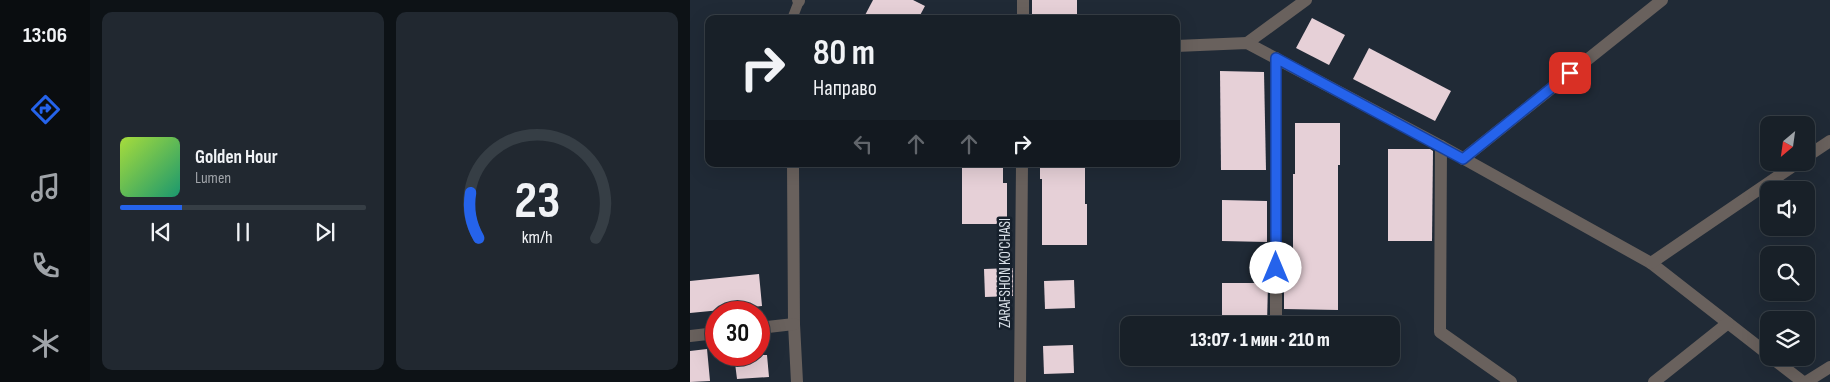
<!DOCTYPE html>
<html lang="ru">
<head>
<meta charset="utf-8">
<style>
  :root { --surface:#182028; --page:#212830; --text:#f1f3f6; --muted:#9fa3a8; --line:#363e45; --accent:#2563eb }
  body { margin:0; font-family:"Sofia Sans Condensed",sans-serif; background:var(--page); color:var(--text); height:100vh; display:flex; flex-direction:column; font-size:19px; white-space:nowrap }
  * { box-sizing:border-box; margin:0 }
  p { font-size:16px; color:var(--muted) }
  .icon { flex:none; width:28px; height:28px; fill:none; stroke:currentColor; stroke-width:2; stroke-linecap:round; stroke-linejoin:round }
  .map { position:relative; flex:1; overflow:hidden }
  .panel { display:flex; flex-direction:column; gap:12px; padding:12px; background:#0d1216; width:600px }
  .panel>* { flex:none }
  .top-card { position:absolute; left:15px; top:15px; width:475px; height:152px; border-radius:10px; box-shadow:0 5px 20px #0002,0 0 0 1px var(--line); background:#182028; color:var(--text); overflow:hidden }
  .needle { width:32px; rotate:209deg }
  .tools { position:absolute; left:1070px; top:116px; display:grid; gap:10px }
  .tools a { display:grid; place-items:center; width:55px; height:55px; border-radius:10px; background:var(--surface); box-shadow:0 5px 20px #0002,0 0 0 1px var(--line); font-size:25px }
  .speed { position:absolute; left:15px; top:301px; display:flex; gap:10px; font-size:25px; font-weight:700; text-align:center }
  .speed>* { display:grid; place-content:center; width:65px; height:65px; border-radius:50%; background:var(--surface); box-shadow:0 5px 20px #0002,0 0 0 1px var(--line); line-height:1 }
  .speed .limit { border:8px solid #d22; background:#fff; color:#111 }
  .pin { position:absolute; display:grid; place-items:center; width:42px; height:42px; color:#fff; margin:-21px; border-radius:10px; box-shadow:0 2px 8px #0006 }
  .me { position:absolute; width:55px; margin:-28px; rotate:0deg; stroke-linejoin:round; filter:drop-shadow(0 0 4px #0008) }
  .turn { display:flex; align-items:center; gap:18px; height:105px; padding:0 25px; font-size:22px }
  .turn .icon { width:65px; height:65px; stroke-width:2.5 }
  .turn b { display:block; font-size:35px; line-height:42px }
  .lanes { display:flex; align-items:center; height:48px; padding:0 25px; background:#0003; justify-content:center; gap:25px; direction:ltr }
  .lanes .off { opacity:.35 }
  .panel .widget { flex:1; display:flex; flex-direction:column; justify-content:center; gap:8px; min-width:0; padding:0 18px; border-radius:10px; background:var(--page) }
  .panel .dial { align-items:center; gap:0 }
  .dial svg { height:130px; overflow:visible; fill:none; stroke:var(--line); stroke-width:7; stroke-linecap:round; text-anchor:middle }
  .dial text { fill:var(--text); stroke:none }
  .song { display:flex; align-items:center; gap:15px }
  .cover { width:60px; height:60px; border-radius:8px; background:linear-gradient(135deg,hsl(80 70% 55%),hsl(160 70% 35%)) }
  .played { height:5px; border-radius:2px; background:linear-gradient(90deg,var(--accent) 25%,var(--line) 25%) }
  .keys { display:flex; justify-content:space-around; direction:ltr }
  .panel .tiles { flex:1; display:grid; gap:12px; grid-template-columns:repeat(2,1fr) }
  .trip { position:absolute; left:430px; top:316px; width:280px; height:50px; border-radius:10px; background:var(--surface); box-shadow:0 5px 20px #0002,0 0 0 1px var(--line); font-weight:800; line-height:50px; text-align:center }
  main { display:flex; flex:1; min-height:0 }
  .tabs { display:flex; flex-direction:column; width:90px; justify-content:space-around; align-items:center; background:#0a0d10; color:var(--muted) }
  .tabs .icon { width:35px; height:35px }
  .tabs .selected { color:var(--accent) }
  .tabs b { font-size:22px; color:var(--text) }
  .map>svg:first-child { display:block }
  .building { fill:#e6d0d7 }
  .lines { fill:none; stroke-linecap:round; stroke-linejoin:round }
  .pedestrian { stroke:#69615d; stroke-width:10 }
  .minor { stroke:#69615d; stroke-width:12 }
  .tertiary { stroke:#69615d; stroke-width:12 }
  .route-casing { stroke:#184099; stroke-width:12 }
  .route { stroke:#2563eb; stroke-width:9 }
  .labels { text-anchor:middle; dominant-baseline:central; stroke-width:5; stroke-linejoin:round; paint-order:stroke }
  .street-label { font-size:15px; fill:#d9e0e8; stroke:#16202c }
</style>
</head>
<body>
<main>
<nav class="tabs">
<b>13:06</b>
<svg class="icon selected" aria-label="directions" viewBox="0 0 24 24"><path d="M12 3l9 9-9 9-9-9zM9 14v-3h6M13 9l2 2-2 2"/></svg>
<svg class="icon" aria-label="music" viewBox="0 0 24 24"><path d="M9 18V5l10-2v13"/><circle cx="6" cy="18" r="3"/><circle cx="16" cy="16" r="3"/></svg>
<svg class="icon" aria-label="phone" viewBox="0 0 24 24"><path d="M5 4h4l2 5-3 2q2 4 5 5l2-3 5 2v4C11 20 4 13 5 4z"/></svg>
<svg class="icon" aria-label="climate" viewBox="0 0 24 24"><path d="M12 3v18M4 7l16 10M4 17L20 7"/></svg>
</nav>
<section class="panel">
<div class="tiles">
<div class="widget">
<div class="song"><i class="cover"></i><div><b>Golden Hour</b><p>Lumen</p></div></div>
<div class="played"></div>
<div class="keys"><svg class="icon" aria-label="previous" viewBox="0 0 24 24"><path d="M18 5L8 12l10 7zM5 5v14"/></svg><svg class="icon" aria-label="pause" viewBox="0 0 24 24"><path d="M8 5v14M16 5v14"/></svg><svg class="icon" aria-label="next" viewBox="0 0 24 24"><path d="M6 5l10 7-10 7zM19 5v14"/></svg></div>
</div>
<div class="widget dial"><svg viewBox="0 0 100 80">
<path d="M14 69A42 42 0 1 1 86 69"/>
<path d="M14 69A42 42 0 0 1 9 41" stroke="#2563eb"/>
<text x="50" y="56" font-size="32" font-weight="700">23</text>
<text x="50" y="72" font-size="11">km/h</text>
</svg></div>
</div>
</section>
<div class="map">
<svg width="1140" height="382" viewBox="0 0 1140 382">
  <rect width="100%" height="100%" fill="#202a36"/>
  <!-- building -->
  <g class="building">
    <path d="M183,0H223L235,6L228,19H173Z"/>
    <rect x="342" y="0" width="45" height="19"/>
    <path d="M622,18L655,35L639,65L606,48Z"/>
    <path d="M679,48L761,91L745,121L663,79Z"/>
    <path d="M530,71L574,72L576,170H531Z"/>
    <path d="M605,123H650V165H648V310L594,309V283L603,284V174H605Z"/>
    <path d="M698,149H740L743,151L742,241H698Z"/>
    <path d="M272,164H313V183H317V224H272Z"/>
    <path d="M350,164H395V204H397V245H352V179H350Z"/>
    <path d="M532,200L577,201V242L532,241Z"/>
    <path d="M323,268V296L295,297L294,269Z"/>
    <path d="M69,274L72,306L0,313V281Z"/>
    <path d="M384,280L385,308L355,309L354,281Z"/>
    <path d="M532,283H578L577,324H532Z"/>
    <path d="M383,345L384,373L354,374L353,346Z"/>
    <path d="M17,349L20,381L0,382V351Z"/>
    <path d="M44,355H77L79,377L47,379Z"/>
  </g>
  <g class="lines">
    <!-- pedestrian -->
    <path class="pedestrian" d="M102,19L109,1"/>
    <!-- minor -->
    <g class="minor">
      <path d="M108,0L109,1"/>
      <path d="M557,43L616,0"/>
      <path d="M486,46L557,43L751,146L961,263L1079,355"/>
      <path d="M751,146L750,332L821,382"/>
      <path d="M1116,157L1140,141"/>
      <path d="M773,159L972,0"/>
      <path d="M103,164L104,324L107,382"/>
      <path d="M961,263L1109,162"/>
      <path d="M586,325V58"/>
      <path d="M69,328L104,324"/>
      <path d="M0,336L26,333"/>
      <path d="M1082,358L1113,382"/>
      <path d="M964,382L1038,323"/>
      <path d="M1116,382L1140,367"/>
    </g>
    <!-- tertiary -->
    <g class="tertiary">
      <path d="M333,19V0"/>
      <path d="M330,382L332,164"/>
    </g>
  </g>
  <g class="lines">
    <defs>
      <path id="route" d="M586,268V58L773,159L880,73"/>
    </defs>
    <!-- route casing -->
    <use href="#route" class="route-casing"/>
    <!-- route -->
    <use href="#route" class="route"/>
  </g>
  <g class="labels">
    <!-- street labels -->
    <g class="street-label">
      <text transform="translate(315 273) rotate(-90)">ZARAFSHON KO'CHASI</text>
    </g>
  </g>
</svg>
<div class="tools">
<a><svg class="needle" viewBox="-14 -14 28 28"><path d="M0-13l5 13h-10z" fill="#e53935"/><path d="M0 13l5-13h-10z" fill="#9fa3a8"/></svg></a>
<a><svg class="icon" aria-label="sound" viewBox="0 0 24 24"><path d="M4 9h4l5-4v14l-5-4H4zM17 9q2 3 0 6"/></svg></a>
<a><svg class="icon" aria-label="search" viewBox="0 0 24 24"><circle cx="10" cy="10" r="6"/><path d="M15 15l6 6"/></svg></a>
<a><svg class="icon" aria-label="layers" viewBox="0 0 24 24"><path d="M12 4l9 5-9 5-9-5zM3 14l9 5 9-5"/></svg></a>
</div>
<div class="speed"><div class="limit">30</div></div>
<div class="pin" style="left:880px;top:73px;background:#d93025"><svg class="icon" aria-label="arrive" viewBox="0 0 24 24"><path d="M6 21V4h12l-3 4 3 4H6"/></svg></div>
<svg class="me" style="left:586px;top:268px" viewBox="-20 -20 40 40"><circle r="19" fill="#fff"/><path d="M0-13L10 11 0 6-10 11z" fill="#2563eb"/></svg>
<div class="trip">13:07 · 1 мин · 210 m</div>
<div class="top-card">
<div class="turn"><svg class="icon" aria-label="right" viewBox="0 0 24 24"><path d="M7 20v-9h11M14 6l5 5-5 5"/></svg><div><b>80 m</b>Направо</div></div>
<div class="lanes"><svg class="icon off" aria-label="left" viewBox="0 0 24 24"><path d="M17 20v-9H6M10 6l-5 5 5 5"/></svg><svg class="icon off" aria-label="ahead" viewBox="0 0 24 24"><path d="M12 20V5M6 11l6-6 6 6"/></svg><svg class="icon off" aria-label="ahead" viewBox="0 0 24 24"><path d="M12 20V5M6 11l6-6 6 6"/></svg><svg class="icon" aria-label="right" viewBox="0 0 24 24"><path d="M7 20v-9h11M14 6l5 5-5 5"/></svg></div>
</div>
</div>
</main>
</body>
</html>
